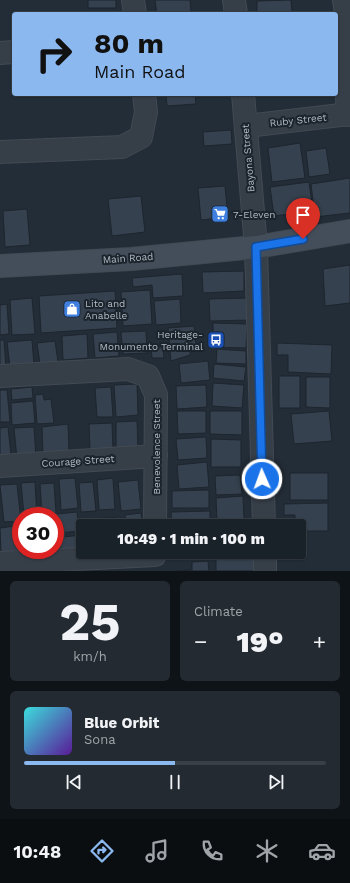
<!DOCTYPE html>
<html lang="en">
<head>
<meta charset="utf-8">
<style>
  :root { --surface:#1a2229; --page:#232a31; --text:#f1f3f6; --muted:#9fa4a8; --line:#383f46; --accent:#8bb8ef }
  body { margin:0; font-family:"Work Sans",sans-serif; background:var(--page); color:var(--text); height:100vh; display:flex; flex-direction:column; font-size:15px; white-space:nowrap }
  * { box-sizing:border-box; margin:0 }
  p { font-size:13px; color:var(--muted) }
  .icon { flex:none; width:22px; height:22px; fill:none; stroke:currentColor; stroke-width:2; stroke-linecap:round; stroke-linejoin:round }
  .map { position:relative; height:571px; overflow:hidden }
  .drawer { display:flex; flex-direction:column; gap:10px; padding:10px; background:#0e1317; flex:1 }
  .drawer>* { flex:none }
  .banner { position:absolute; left:12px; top:12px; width:326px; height:84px; border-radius:4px; box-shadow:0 1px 3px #0004,0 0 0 1px var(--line); background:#8bb8ef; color:#111; overflow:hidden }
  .speed { position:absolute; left:12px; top:507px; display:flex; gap:8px; font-size:20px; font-weight:700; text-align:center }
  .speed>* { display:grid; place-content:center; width:52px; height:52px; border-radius:50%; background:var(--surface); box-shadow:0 1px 3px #0004,0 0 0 1px var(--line); line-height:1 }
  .speed .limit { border:6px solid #d22; background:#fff; color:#111 }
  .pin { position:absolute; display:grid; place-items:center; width:34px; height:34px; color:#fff; margin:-41px -17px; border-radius:50% 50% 50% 0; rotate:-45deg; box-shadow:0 0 4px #0007 }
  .pin .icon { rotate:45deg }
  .me { position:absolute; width:44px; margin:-22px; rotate:358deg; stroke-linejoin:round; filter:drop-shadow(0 0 3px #0008) }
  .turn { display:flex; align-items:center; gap:14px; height:84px; padding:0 16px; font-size:18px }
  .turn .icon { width:52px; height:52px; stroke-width:2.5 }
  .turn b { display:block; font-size:28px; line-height:34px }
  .big { font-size:30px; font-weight:800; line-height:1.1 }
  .drawer .widget { flex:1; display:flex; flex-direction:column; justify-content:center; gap:6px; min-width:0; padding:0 14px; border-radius:6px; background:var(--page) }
  .drawer .dial { align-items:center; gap:0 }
  .dial b { font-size:52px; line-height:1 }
  .song { display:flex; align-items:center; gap:12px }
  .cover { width:48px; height:48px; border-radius:6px; background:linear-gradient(135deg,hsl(180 70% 55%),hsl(270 70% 35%)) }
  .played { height:4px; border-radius:2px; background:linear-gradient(90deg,var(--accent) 50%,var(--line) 50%) }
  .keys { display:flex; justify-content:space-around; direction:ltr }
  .heat { display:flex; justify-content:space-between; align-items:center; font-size:22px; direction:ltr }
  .drawer .tiles { flex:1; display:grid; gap:10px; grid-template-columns:1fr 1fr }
  .widget:last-child { grid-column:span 2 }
  .trip { position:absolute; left:76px; top:519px; width:230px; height:40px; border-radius:4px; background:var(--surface); box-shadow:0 1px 3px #0004,0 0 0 1px var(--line); font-weight:800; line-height:40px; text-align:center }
  .menu { display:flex; height:64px; justify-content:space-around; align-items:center; background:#0a0e10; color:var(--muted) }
  .menu .icon { width:28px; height:28px }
  .menu .on { color:var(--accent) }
  .menu b { font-size:18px; color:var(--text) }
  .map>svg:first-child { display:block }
  .building { fill:#35414e; stroke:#1d252e }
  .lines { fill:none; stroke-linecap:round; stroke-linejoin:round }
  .minor-casing { stroke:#424a54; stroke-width:24 }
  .secondary-casing { stroke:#424a54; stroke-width:24 }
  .minor { stroke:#363e48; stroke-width:22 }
  .secondary { stroke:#444e5a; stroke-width:22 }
  .route-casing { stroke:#114b97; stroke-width:10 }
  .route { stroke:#1a73e8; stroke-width:7 }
  .labels { text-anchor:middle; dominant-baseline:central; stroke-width:4; stroke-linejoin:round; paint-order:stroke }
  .street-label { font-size:10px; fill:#b1b9c4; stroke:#1b242c }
  .poi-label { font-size:10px; fill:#b1b9c4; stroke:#1b242c; text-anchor:start }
</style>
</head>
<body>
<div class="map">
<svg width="350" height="571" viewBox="0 0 350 571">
  <rect width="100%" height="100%" fill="#232d37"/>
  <!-- building -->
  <g class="building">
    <rect x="88" y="0" width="28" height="8"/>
    <path d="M155,0H190L191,12L157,14Z"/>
    <path d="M291,0L292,14H257V1Z"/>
    <path d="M166,94H195L196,104L167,106Z"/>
    <path d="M231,130L232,144L204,146L203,132Z"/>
    <path d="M300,143L305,178L272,182L268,148Z"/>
    <path d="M326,148L330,174L309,177L306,151Z"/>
    <path d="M350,178V213L315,217L311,184Z"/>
    <path d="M309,182L313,211L274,216L270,187Z"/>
    <path d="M225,186L228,217L201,220L198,188Z"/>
    <path d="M141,196L145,232L112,236L108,199Z"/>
    <path d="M27,209L30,245L5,247L3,211Z"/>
    <path d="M350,265V303L325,306L323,269Z"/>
    <path d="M244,271V291L203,293L202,272Z"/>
    <path d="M182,274L183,296L153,298L152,285L133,287L132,278Z"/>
    <path d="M150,290L152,324L123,326L121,292Z"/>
    <path d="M115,291L117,328L41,333L39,296Z"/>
    <path d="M32,298L35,334L12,335L10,300Z"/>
    <path d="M249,298L250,320L210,321L209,299Z"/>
    <path d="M180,299L181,323L156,325L154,301Z"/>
    <path d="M7,304L9,334L0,335V305Z"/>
    <path d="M213,323L247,324L246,348L213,347Z"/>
    <path d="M194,326L196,346L170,348L168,328Z"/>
    <path d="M146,331L147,353L123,354L121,332Z"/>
    <path d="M117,332L119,356L95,358L93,334Z"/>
    <path d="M87,334L88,358L63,360L62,336Z"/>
    <path d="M0,340H4L6,368L0,369Z"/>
    <path d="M32,340L34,365L10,367L7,342Z"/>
    <path d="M55,341L58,362L40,364L37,343Z"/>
    <path d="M277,343L332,345L331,374L288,372V355H277Z"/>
    <path d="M163,347L164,358H152L151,348Z"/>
    <path d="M190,349V355L171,361L170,351Z"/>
    <path d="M217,349L246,351V364L216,363Z"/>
    <path d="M208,361L210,380L181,383L179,364Z"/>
    <path d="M214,364L246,367L244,381L213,378Z"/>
    <rect x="279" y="376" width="21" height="32"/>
    <path d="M306,377H330V408L306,407Z"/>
    <path d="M213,383L244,385L242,408L212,406Z"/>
    <path d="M137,384L138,415L116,417L114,385Z"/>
    <path d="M206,385L207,407L177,409L176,386Z"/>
    <path d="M32,387L33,398L12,400L11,389Z"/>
    <path d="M111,387L113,417H97L95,388Z"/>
    <path d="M0,390H7L10,422H0Z"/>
    <path d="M43,394L44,400L51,399L54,423L37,424L35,395Z"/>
    <path d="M33,401L35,423L12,425L11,403Z"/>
    <path d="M177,411H206V433L178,434Z"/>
    <path d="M210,411H242V435L210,434Z"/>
    <path d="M329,411L332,441L294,444L291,414Z"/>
    <path d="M137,421L138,449H116V422Z"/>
    <path d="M112,423L113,450L90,451L89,424Z"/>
    <path d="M68,424L69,453L43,456L42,427Z"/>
    <path d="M8,427L11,455L0,456V428Z"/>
    <path d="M34,427L36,458L17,459L14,428Z"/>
    <path d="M206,437L207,458L178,460L176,439Z"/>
    <path d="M211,439L241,440V467H211Z"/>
    <path d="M207,462L209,487L179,489L177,465Z"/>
    <rect x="290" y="473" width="38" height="27"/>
    <path d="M240,475L242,494L216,495L215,476Z"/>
    <path d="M75,478L78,508L61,510L59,479Z"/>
    <path d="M113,478L115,509L99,510L97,480Z"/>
    <path d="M138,480L141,509L121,511L118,482Z"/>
    <path d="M35,482L37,516H24L21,483Z"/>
    <path d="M93,482L96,511L81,512L79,483Z"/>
    <path d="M54,483L56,513L42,514L40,484Z"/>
    <path d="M17,484L21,521L4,522L0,485Z"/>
    <path d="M209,490V508H172V491Z"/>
    <path d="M243,496L244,519L217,520L216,498Z"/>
    <path d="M328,503V531H299V526H295V515H284V504Z"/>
    <path d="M210,511V526H172L171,512Z"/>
    <path d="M77,512L79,531L59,533L57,514Z"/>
    <path d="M141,513L143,526H126L125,515Z"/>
    <path d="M120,517L121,526H103L102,518Z"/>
    <path d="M93,518L94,526H83V544L81,520Z"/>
    <path d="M15,526L18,551L1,552L0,528Z"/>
    <path d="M81,535L82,548L65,550L56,545L55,538Z"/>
    <path d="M172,552H212V556L172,557Z"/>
    <path d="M254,553V571H216V555Z"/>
    <path d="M208,561L209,571H175L192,570V562Z"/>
  </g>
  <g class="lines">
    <defs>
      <g id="minor">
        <path d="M133,0L135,14"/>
        <path d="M234,0L236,14"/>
        <path d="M344,0L348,28L347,115"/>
        <path d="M0,53L14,52"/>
        <path d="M243,94L256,247L264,526"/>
        <path d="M246,126L350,114"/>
        <path d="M0,152L122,147L141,137L146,112L144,94"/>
        <path d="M0,376L128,369L148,376L156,395L155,526"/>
        <path d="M0,466L156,456"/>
        <path d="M265,552V571"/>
        <path d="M0,563L155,555"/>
      </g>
      <path id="secondary" d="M0,266L131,259L256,247L350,231"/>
    </defs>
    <!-- minor casing -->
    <use href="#minor" class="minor-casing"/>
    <!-- secondary casing -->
    <use href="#secondary" class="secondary-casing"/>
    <!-- minor -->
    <use href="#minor" class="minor"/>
    <!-- secondary -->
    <use href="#secondary" class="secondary"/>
  </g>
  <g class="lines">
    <defs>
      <path id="route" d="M262,479L256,247L303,239"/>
    </defs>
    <!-- route casing -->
    <use href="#route" class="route-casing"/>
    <!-- route -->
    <use href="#route" class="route"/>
  </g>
  <!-- icons -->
  <defs>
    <symbol id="supermarket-square" viewBox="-11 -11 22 22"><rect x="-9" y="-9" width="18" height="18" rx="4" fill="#3f7fe0" stroke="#1b242c"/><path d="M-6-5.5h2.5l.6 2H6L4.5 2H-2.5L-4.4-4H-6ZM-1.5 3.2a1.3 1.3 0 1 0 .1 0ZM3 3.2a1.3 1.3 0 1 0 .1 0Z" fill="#fff"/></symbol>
    <symbol id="shop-square" viewBox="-11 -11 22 22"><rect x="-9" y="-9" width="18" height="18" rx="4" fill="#3f7fe0" stroke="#1b242c"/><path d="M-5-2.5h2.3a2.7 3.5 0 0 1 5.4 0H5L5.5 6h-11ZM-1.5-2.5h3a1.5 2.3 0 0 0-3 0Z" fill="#fff"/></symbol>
    <symbol id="bus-square" viewBox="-11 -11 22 22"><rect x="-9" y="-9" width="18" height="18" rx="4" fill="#1a4fb4" stroke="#1b242c"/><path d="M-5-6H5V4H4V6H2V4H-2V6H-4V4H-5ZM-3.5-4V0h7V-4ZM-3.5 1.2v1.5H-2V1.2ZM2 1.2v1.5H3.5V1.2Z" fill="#fff"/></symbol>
  </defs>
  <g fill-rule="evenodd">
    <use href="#supermarket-square" x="210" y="204" width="20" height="20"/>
    <use href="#shop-square" x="62" y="299" width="20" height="20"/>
    <use href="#bus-square" x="206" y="330" width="20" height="20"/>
  </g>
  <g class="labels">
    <!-- street labels -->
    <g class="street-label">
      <text transform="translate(298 120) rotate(-6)">Ruby Street</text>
      <text transform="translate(248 158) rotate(-95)">Bayona Street</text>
      <text transform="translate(128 258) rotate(-4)">Main Road</text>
      <text transform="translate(156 447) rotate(-90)">Benevolence Street</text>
      <text transform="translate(78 461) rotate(-4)">Courage Street</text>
    </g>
    <!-- poi labels -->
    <g class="poi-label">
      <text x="233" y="214">7-Eleven</text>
      <text x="85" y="303">Lito and<tspan x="85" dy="12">Anabelle</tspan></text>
      <text x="203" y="334" text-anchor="end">Heritage-<tspan x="203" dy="12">Monumento Terminal</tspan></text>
    </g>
  </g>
</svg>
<div class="speed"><div class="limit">30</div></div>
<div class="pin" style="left:303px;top:239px;background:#d93025"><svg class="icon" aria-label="arrive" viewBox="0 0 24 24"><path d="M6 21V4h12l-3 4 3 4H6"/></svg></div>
<svg class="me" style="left:262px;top:479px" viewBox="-20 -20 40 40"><circle r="17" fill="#1a73e8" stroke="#fff" stroke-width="3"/><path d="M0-11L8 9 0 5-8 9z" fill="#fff"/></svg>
<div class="trip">10:49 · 1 min · 100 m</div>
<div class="banner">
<div class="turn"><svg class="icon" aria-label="right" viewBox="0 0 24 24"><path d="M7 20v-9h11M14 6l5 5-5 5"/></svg><div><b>80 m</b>Main Road</div></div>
</div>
</div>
<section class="drawer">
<div class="tiles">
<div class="widget dial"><b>25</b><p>km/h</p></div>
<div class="widget"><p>Climate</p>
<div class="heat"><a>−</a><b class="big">19°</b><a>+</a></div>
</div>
<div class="widget">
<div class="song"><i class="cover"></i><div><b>Blue Orbit</b><p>Sona</p></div></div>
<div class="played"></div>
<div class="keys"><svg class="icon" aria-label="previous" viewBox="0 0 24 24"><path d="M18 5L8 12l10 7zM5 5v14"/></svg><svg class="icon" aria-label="pause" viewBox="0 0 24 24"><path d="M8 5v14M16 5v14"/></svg><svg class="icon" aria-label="next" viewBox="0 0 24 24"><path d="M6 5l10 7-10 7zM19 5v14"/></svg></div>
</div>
</div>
</section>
<nav class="menu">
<b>10:48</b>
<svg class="icon on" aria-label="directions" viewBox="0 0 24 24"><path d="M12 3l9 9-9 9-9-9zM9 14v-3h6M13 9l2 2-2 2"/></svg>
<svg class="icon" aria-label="music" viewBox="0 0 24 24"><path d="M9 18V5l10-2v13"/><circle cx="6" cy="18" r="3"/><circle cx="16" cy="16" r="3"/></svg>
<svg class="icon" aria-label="phone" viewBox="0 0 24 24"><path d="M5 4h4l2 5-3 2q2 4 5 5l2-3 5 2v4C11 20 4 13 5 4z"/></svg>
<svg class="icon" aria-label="climate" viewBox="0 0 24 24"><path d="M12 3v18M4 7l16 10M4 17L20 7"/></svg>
<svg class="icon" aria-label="car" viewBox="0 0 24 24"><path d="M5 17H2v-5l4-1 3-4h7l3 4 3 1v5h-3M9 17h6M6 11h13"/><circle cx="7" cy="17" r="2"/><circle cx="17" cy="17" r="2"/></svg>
</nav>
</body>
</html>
